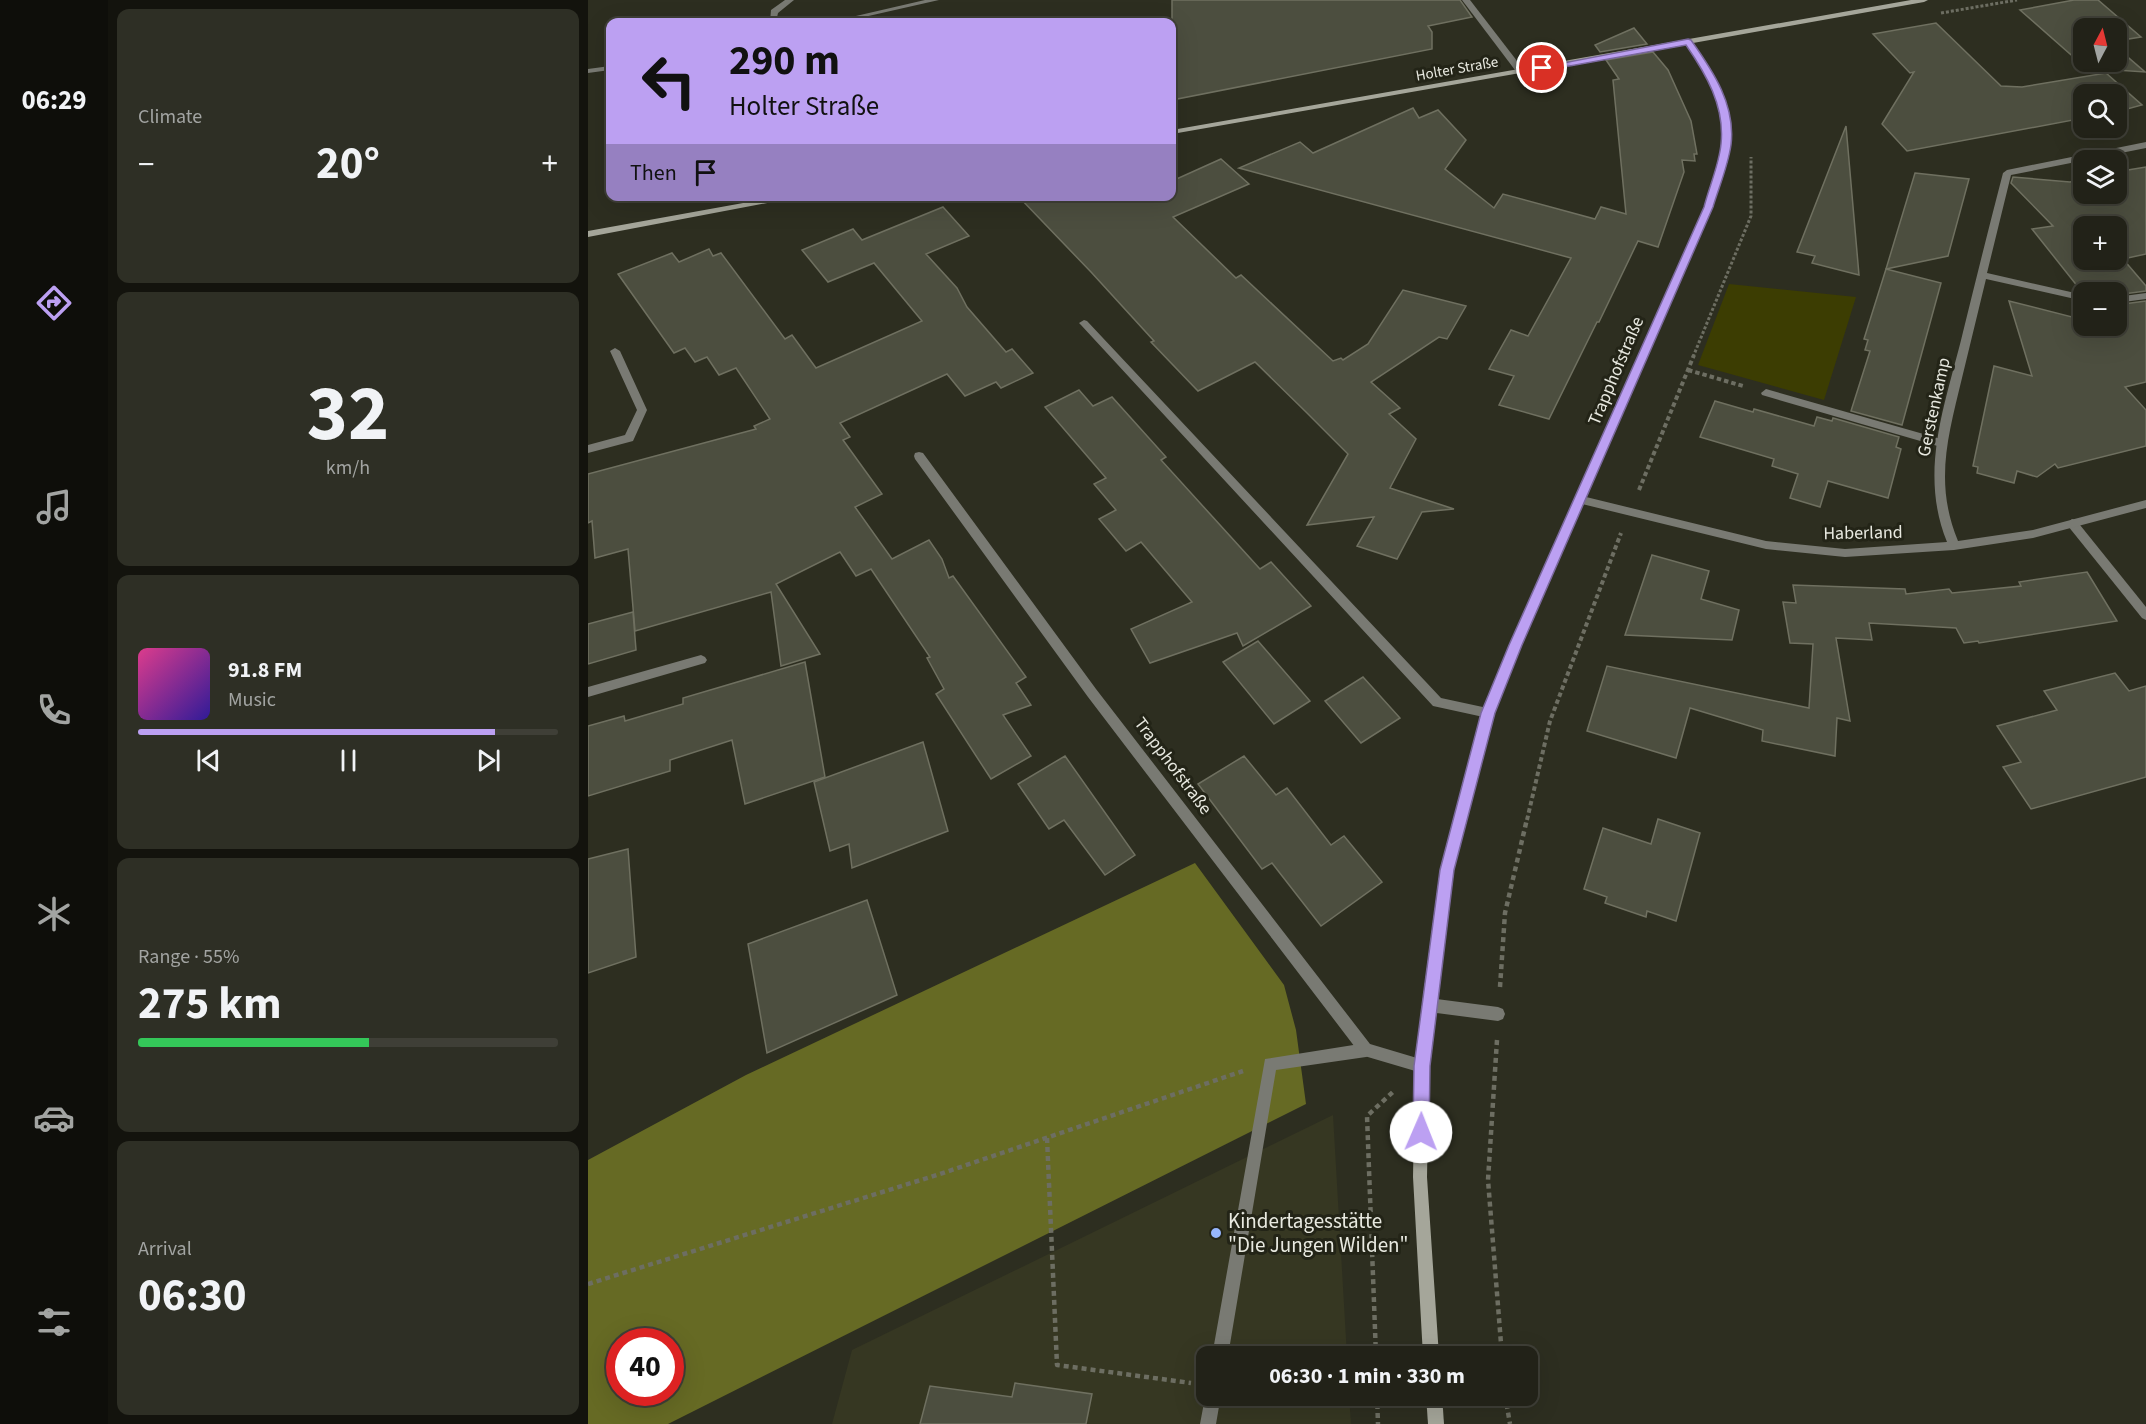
<!DOCTYPE html>
<html lang="en">
<head>
<meta charset="utf-8">
<style>
  :root { --surface:#222218; --page:#2e2f25; --text:#f1f3f6; --muted:#a2a4a2; --line:#3f3f37; --accent:#bca0f2 }
  body { margin:0; font-family:"Source Sans 3",sans-serif; background:var(--page); color:var(--text); height:100vh; display:flex; flex-direction:column; font-size:22px; white-space:nowrap }
  * { box-sizing:border-box; margin:0 }
  p { font-size:20px; color:var(--muted) }
  .icon { flex:none; width:33px; height:33px; fill:none; stroke:currentColor; stroke-width:2; stroke-linecap:round; stroke-linejoin:round }
  .map { position:relative; flex:1; overflow:hidden }
  .panel { display:flex; flex-direction:column; gap:9px; padding:9px; background:#13130d; width:480px }
  .panel>* { flex:none }
  .guide { position:absolute; left:18px; top:18px; width:570px; height:183px; border-radius:12px; box-shadow:0 6px 24px #0002,0 0 0 2px var(--line); background:#bca0f2; color:#111; overflow:hidden }
  .needle { width:39px; rotate:7deg }
  .controls { position:absolute; left:1485px; top:18px; display:grid; gap:12px }
  .controls a { display:grid; place-items:center; width:54px; height:54px; border-radius:12px; background:var(--surface); box-shadow:0 6px 24px #0002,0 0 0 2px var(--line); font-size:30px }
  .speed { position:absolute; left:18px; top:1328px; display:flex; gap:12px; font-size:30px; font-weight:700; text-align:center }
  .speed>* { display:grid; place-content:center; width:78px; height:78px; border-radius:50%; background:var(--surface); box-shadow:0 6px 24px #0002,0 0 0 2px var(--line); line-height:1 }
  .speed .limit { border:9px solid #d22; background:#fff; color:#111 }
  .pin { position:absolute; display:grid; place-items:center; width:51px; height:51px; color:#fff; margin:-26px; border:3px solid #fff; border-radius:50%; box-shadow:0 2px 6px #0007 }
  .me { position:absolute; width:66px; margin:-33px; rotate:1deg; stroke-linejoin:round; filter:drop-shadow(0 0 4px #0008) }
  .turn { display:flex; align-items:center; gap:21px; height:126px; padding:0 24px; font-size:27px }
  .turn .icon { width:78px; height:78px; stroke-width:2.5 }
  .turn b { display:block; font-size:42px; line-height:51px }
  .then { display:flex; align-items:center; height:57px; padding:0 24px; background:#0003; gap:12px; font-size:22px }
  .big { font-size:45px; font-weight:700; line-height:1.1 }
  .panel .widget { flex:1; display:flex; flex-direction:column; justify-content:center; gap:9px; min-width:0; padding:0 21px; border-radius:12px; background:var(--page) }
  .panel .dial { align-items:center; gap:0 }
  .dial b { font-size:78px; line-height:1 }
  .song { display:flex; align-items:center; gap:18px }
  .cover { width:72px; height:72px; border-radius:9px; background:linear-gradient(135deg,hsl(330 70% 55%),hsl(250 70% 35%)) }
  .played { height:6px; border-radius:3px; background:linear-gradient(90deg,var(--accent) 85%,var(--line) 85%) }
  .keys { display:flex; justify-content:space-around; direction:ltr }
  .heat { display:flex; justify-content:space-between; align-items:center; font-size:33px; direction:ltr }
  .charge { height:9px; border-radius:4px; background:linear-gradient(90deg,#34c759 55%,var(--line) 0) }
  .trip { position:absolute; left:608px; top:1346px; width:342px; height:60px; border-radius:12px; background:var(--surface); box-shadow:0 6px 24px #0002,0 0 0 2px var(--line); font-weight:700; line-height:60px; text-align:center }
  main { display:flex; flex:1; min-height:0 }
  .dock { display:flex; flex-direction:column; width:108px; justify-content:space-around; align-items:center; background:#0e0e0a; color:var(--muted) }
  .dock .icon { width:42px; height:42px }
  .dock .on { color:var(--accent) }
  .dock b { font-size:27px; color:var(--text) }
  .map>svg:first-child { display:block }
  .built { fill:#363722 }
  .green { fill:#3c3d02 }
  .forest { fill:#666a24; fill-rule:evenodd }
  .building { fill:#4c4e3f; stroke:#6f7060; stroke-width:1.5; fill-rule:evenodd }
  .lines { fill:none; stroke-linecap:round; stroke-linejoin:round }
  .path-far2 { stroke:#6d6e62; stroke-width:3; stroke-dasharray:3 2; stroke-linecap:butt }
  .path-far1 { stroke:#6d6e62; stroke-width:4; stroke-dasharray:4.5 3; stroke-linecap:butt }
  .path { stroke:#6d6e62; stroke-width:4.5; stroke-dasharray:5 4; stroke-linecap:butt }
  .lane { fill:#797a73; fill-rule:evenodd }
  .street { fill:#797a73; fill-rule:evenodd }
  .secondary { fill:#a5a69a; fill-rule:evenodd }
  .route { fill:#bca0f2; stroke:#7a689d; stroke-width:1.5 }
  .poi-dot { fill:#96b6fd; stroke:#232417; stroke-width:2 }
  .labels { text-anchor:middle; dominant-baseline:central; stroke-width:6; stroke-linejoin:round; paint-order:stroke }
  .far-street-label { font-size:15px; fill:#e8e9e0; stroke:#232417 }
  .street-label { font-size:18px; fill:#e8e9e0; stroke:#232417 }
  .near-poi-label { font-size:21px; fill:#e8e9e0; stroke:#232417; text-anchor:start }
</style>
</head>
<body>
<main>
<nav class="dock">
<b>06:29</b>
<svg class="icon on" aria-label="directions" viewBox="0 0 24 24"><path d="M12 3l9 9-9 9-9-9zM9 14v-3h6M13 9l2 2-2 2"/></svg>
<svg class="icon" aria-label="music" viewBox="0 0 24 24"><path d="M9 18V5l10-2v13"/><circle cx="6" cy="18" r="3"/><circle cx="16" cy="16" r="3"/></svg>
<svg class="icon" aria-label="phone" viewBox="0 0 24 24"><path d="M5 4h4l2 5-3 2q2 4 5 5l2-3 5 2v4C11 20 4 13 5 4z"/></svg>
<svg class="icon" aria-label="climate" viewBox="0 0 24 24"><path d="M12 3v18M4 7l16 10M4 17L20 7"/></svg>
<svg class="icon" aria-label="car" viewBox="0 0 24 24"><path d="M5 17H2v-5l4-1 3-4h7l3 4 3 1v5h-3M9 17h6M6 11h13"/><circle cx="7" cy="17" r="2"/><circle cx="17" cy="17" r="2"/></svg>
<svg class="icon" aria-label="filters" viewBox="0 0 24 24"><path d="M4 7h16M4 17h16"/><circle cx="9" cy="7" r="2"/><circle cx="15" cy="17" r="2"/></svg>
</nav>
<section class="panel">
<div class="widget"><p>Climate</p>
<div class="heat"><a>−</a><b class="big">20°</b><a>+</a></div>
</div>
<div class="widget dial"><b>32</b><p>km/h</p></div>
<div class="widget">
<div class="song"><i class="cover"></i><div><b>91.8 FM</b><p>Music</p></div></div>
<div class="played"></div>
<div class="keys"><svg class="icon" aria-label="previous" viewBox="0 0 24 24"><path d="M18 5L8 12l10 7zM5 5v14"/></svg><svg class="icon" aria-label="pause" viewBox="0 0 24 24"><path d="M8 5v14M16 5v14"/></svg><svg class="icon" aria-label="next" viewBox="0 0 24 24"><path d="M6 5l10 7-10 7zM19 5v14"/></svg></div>
</div>
<div class="widget"><p>Range · 55%</p><b class="big">275 km</b><div class="charge"></div></div>
<div class="widget"><p>Arrival</p><b class="big">06:30</b></div>
</section>
<div class="map">
<svg width="1558" height="1424" viewBox="0 0 1558 1424">
  <rect width="100%" height="100%" fill="#2d2e20"/>
  <!-- built -->
  <path class="built" d="M745,1115L759,1356H618V1395H761L763,1424H244L264,1350Z"/>
  <!-- green -->
  <path class="green" d="M1141,284L1268,297L1236,400L1110,365Z"/>
  <!-- forest -->
  <path class="forest" d="M607,863L696,985L708,1030L718,1104L80,1424H0V1160L158,1075ZM32,1341H82V1392H32Z"/>
  <!-- building -->
  <g class="building">
    <path d="M584,0H872L884,17L840,26L844,32V49L584,100Z"/>
    <path d="M1486,0H1510L1553,37L1528,41V28H1496V62H1528V47L1557,72L1498,68L1432,10Z"/>
    <path d="M1348,23L1413,86L1434,87L1518,73L1554,105L1528,112V94H1496V118L1319,151L1294,124L1326,72L1322,73L1285,34Z"/>
    <path d="M1046,28L1059,44L1012,52L1007,45Z"/>
    <path d="M1065,52L1080,70L1103,121L1109,154H1106L1107,161L1094,160L1096,172L1070,247L1050,241L1011,322H1009L961,419L911,405L926,376L901,369L923,330L940,336L983,258L651,168L712,142L725,153L825,108L831,118L850,110L878,140L857,169L906,208L915,194L1007,219L1013,207L1038,214L1025,80L1031,79L1018,60Z"/>
    <path d="M1258,126L1271,275L1224,263L1227,256L1209,252Z"/>
    <path d="M633,159L661,184L585,217L648,278L653,275L745,361L753,358L755,360L780,344L815,290L878,306L859,339L851,337L783,382L812,408L801,414L828,439L802,488L866,509L834,512L809,559L769,546L786,517L719,525L760,454L718,412L667,362L610,391L563,342L566,341L503,272L430,196H584V181Z"/>
    <path d="M1558,167V254L1535,259L1558,286V291L1528,295V292H1494L1444,229L1465,226L1423,183L1425,177L1482,182L1496,179V194H1528V172ZM1496,226H1528V260H1496Z"/>
    <path d="M1327,173L1381,179L1360,256L1298,269Z"/>
    <path d="M355,207L381,236L338,254L369,288L379,307L418,352L424,349L445,373L413,388L408,382L377,396L359,374L252,423L262,437L255,440L294,494L267,507L304,559L341,540L354,559L361,578L365,576L438,677L428,683L443,705L415,715L443,756L403,779L348,694L356,689L339,658L342,657L283,569L268,576L252,552L188,584L232,654L193,666L183,592L47,631L40,549L7,558L4,521L0,523V474L168,429L166,426L182,419L148,368L131,375L119,357L107,362L97,348L86,353L30,274L84,253L91,262L121,249L125,256L133,253L197,339L204,335L228,368L334,321L286,263L240,282L214,250L265,229L274,240Z"/>
    <path d="M1298,269L1353,283L1314,425L1263,411L1282,351L1277,350L1280,340L1276,339Z"/>
    <path d="M1421,301L1496,320V326L1521,327L1520,326H1528V305L1558,301V382L1537,387L1558,410V446L1470,468L1467,464L1449,477L1429,471L1426,483L1389,473L1390,467L1385,466L1406,366L1444,376Z"/>
    <path d="M491,390L505,406L524,397L578,457L573,460L672,569L683,562L723,606L655,646L649,633L562,663L543,629L604,602L553,542L538,551L511,519L528,510L506,484L518,478L457,407Z"/>
    <path d="M1127,401L1165,412L1166,409L1226,426L1229,417L1244,421L1245,418L1311,437L1308,447L1313,449L1300,498L1240,481L1232,507L1202,498L1210,474L1184,466L1186,459L1112,437Z"/>
    <path d="M1064,555L1121,571L1113,599L1151,610L1144,640L1037,635Z"/>
    <path d="M1499,572L1529,621L1391,643L1390,641L1376,643L1368,628L1281,623L1284,640L1248,638L1262,721L1249,718L1247,756L1174,741L1175,730L1102,708L1088,758L999,731L1019,666L1221,708L1225,644L1202,643L1195,602L1208,603L1205,585L1317,589L1318,594L1361,589L1364,593L1433,586L1431,582Z"/>
    <path d="M45,612L48,650L0,664V624Z"/>
    <path d="M670,641L722,701L686,724L635,662Z"/>
    <path d="M217,662L237,777L157,804L144,740L82,760V771L0,796V726L36,716L37,721L95,704V698Z"/>
    <path d="M1527,673L1541,691L1558,686V777L1443,809L1415,767L1433,762L1409,726L1469,710L1456,691Z"/>
    <path d="M775,677L812,718L773,743L737,701Z"/>
    <path d="M335,742L360,831L264,868L261,844L242,851L226,782Z"/>
    <path d="M477,756L547,855L517,875L476,820L461,829L430,784Z"/>
    <path d="M656,756L688,795L699,788L743,845L756,836L794,882L733,926L684,863L674,869L610,784Z"/>
    <path d="M1070,819L1112,833L1088,921L1059,911L1058,917L1017,903L1019,897L996,889L1015,828L1063,844Z"/>
    <path d="M40,849L48,957L0,973V859Z"/>
    <path d="M279,900L309,995L179,1053L160,944Z"/>
    <path d="M427,1383L504,1394L498,1424H332L342,1386L424,1397Z"/>
  </g>
  <g class="lines">
    <!-- path-far2 -->
    <g class="path-far2">
      <path d="M1353,13L1429,0"/>
      <path d="M1105,357L1163,216V157"/>
    </g>
    <!-- path-far1 -->
    <g class="path-far1">
      <path d="M1100,370L1155,386"/>
      <path d="M1051,490L1106,355"/>
      <path d="M939,820L962,721L1033,533"/>
    </g>
    <!-- path -->
    <g class="path">
      <path d="M912,987L917,913L939,819"/>
      <path d="M909,1040L900,1180L914,1356"/>
      <path d="M459,1138L469,1365L603,1383"/>
      <path d="M0,1284L352,1174L655,1071"/>
      <path d="M788,1356L779,1116L807,1090"/>
      <path d="M789,1395L790,1424"/>
      <path d="M917,1395L922,1424"/>
    </g>
    <!-- lane -->
    <g class="lane">
      <path d="M1178,389L1353,439L1358,443L1353,447L1174,395L1173,393Z"/>
      <path d="M1484,519L1488,520L1558,607V620L1554,618L1480,526L1479,523Z"/>
      <path d="M841,998L910,1007L915,1009L917,1014L915,1019L910,1021L841,1012L836,1010L834,1005L836,1000Z"/>
      <path d="M778,1043L783,1045L785,1050L783,1055L778,1057L688,1070L640,1356H624L677,1059Z"/>
      <path d="M618,1392V1395H633L628,1424H612Z"/>
    </g>
    <!-- street -->
    <g class="street">
      <path d="M197,0H206L190,13L188,22H182L183,10Z"/>
      <path d="M337,0H351L254,22H242Z"/>
      <path d="M874,0H882L936,70V74H930Z"/>
      <path d="M22,66V70L0,73V69Z"/>
      <path d="M1558,142V148L1423,175L1399,273L1496,295V301L1398,279C1390,312 1382,345 1374,378C1360,436 1346,483 1370,541L1445,530L1558,500V508L1445,538L1366,550L1257,557L1178,549L990,503L989,500L994,496L1178,541L1257,549L1359,542C1330,471 1358,403 1375,332C1388,279 1401,227 1415,173L1419,170Z"/>
      <path d="M1558,293V299L1528,303V297Z"/>
      <path d="M496,320L499,321L853,698L904,709L906,713L904,717L900,718L845,706L493,325L491,323Z"/>
      <path d="M27,348L32,351L59,410L45,441L0,453V445L37,435L49,410L22,351Z"/>
      <path d="M331,452L335,453L508,689L782,1044L839,1061L841,1066L839,1071L834,1073L773,1055L500,697L327,459L326,456L327,453Z"/>
      <path d="M113,655L117,657L119,660L117,663L0,697V687Z"/>
    </g>
    <!-- secondary -->
    <g class="secondary">
      <path d="M1323,0H1340L1336,2L1105,43C1127,75 1148,112 1141,152C1138,171 1130,189 1125,207L934,645L906,713L866,870L848,1005L841,1066L839,1177L851,1356H835L825,1177L827,1066L834,1005L852,870L894,713L922,645L1117,207C1122,189 1129,171 1132,153C1140,113 1120,77 1098,44L584,134V130Z"/>
      <path d="M194,196H216L0,237V231Z"/>
      <path d="M838,1395H854L856,1424H840Z"/>
    </g>
  </g>
  <!-- route -->
  <path class="route" d="M1100,39L1103,40C1125,71 1148,105 1143,145C1140,166 1131,187 1125,207L934,645L907,713L866,870L842,1066L841,1132L839,1138L833,1141L827,1138L825,1132L826,1066L852,870L893,713L921,645L1116,207C1121,187 1131,165 1133,144C1137,106 1118,74 1098,45L954,71L949,68Z"/>
  <!-- markers -->
  <circle class="poi-dot" cx="628" cy="1233" r="6"/>
  <g class="labels">
    <!-- far-street labels -->
    <g class="far-street-label">
      <text transform="translate(869 69) rotate(-10)">Holter Straße</text>
    </g>
    <!-- street labels -->
    <g class="street-label">
      <text transform="translate(1028 371) rotate(-67)">Trapphofstraße</text>
      <text transform="translate(1346 407) rotate(-78)">Gerstenkamp</text>
      <text transform="translate(1275 533) rotate(-1)">Haberland</text>
      <text transform="translate(585 766) rotate(53)">Trapphofstraße</text>
    </g>
    <!-- near-poi labels -->
    <g class="near-poi-label">
      <text x="640" y="1221">Kindertagesstätte<tspan x="640" dy="24">"Die Jungen Wilden"</tspan></text>
    </g>
  </g>
</svg>
<div class="controls">
<a><svg class="needle" viewBox="-14 -14 28 28"><path d="M0-13l5 13h-10z" fill="#e53935"/><path d="M0 13l5-13h-10z" fill="#a2a4a2"/></svg></a>
<a><svg class="icon" aria-label="search" viewBox="0 0 24 24"><circle cx="10" cy="10" r="6"/><path d="M15 15l6 6"/></svg></a>
<a><svg class="icon" aria-label="layers" viewBox="0 0 24 24"><path d="M12 4l9 5-9 5-9-5zM3 14l9 5 9-5"/></svg></a>
<a>+</a>
<a>−</a>
</div>
<div class="speed"><div class="limit">40</div></div>
<div class="pin" style="left:954px;top:68px;background:#d93025"><svg class="icon" aria-label="arrive" viewBox="0 0 24 24"><path d="M6 21V4h12l-3 4 3 4H6"/></svg></div>
<svg class="me" style="left:833px;top:1132px" viewBox="-20 -20 40 40"><circle r="19" fill="#fff"/><path d="M0-13L10 11 0 6-10 11z" fill="#bca0f2"/></svg>
<div class="trip">06:30 · 1 min · 330 m</div>
<div class="guide">
<div class="turn"><svg class="icon" aria-label="left" viewBox="0 0 24 24"><path d="M17 20v-9H6M10 6l-5 5 5 5"/></svg><div><b>290 m</b>Holter Straße</div></div>
<div class="then">Then<svg class="icon" aria-label="arrive" viewBox="0 0 24 24"><path d="M6 21V4h12l-3 4 3 4H6"/></svg></div>
</div>
</div>
</main>
</body>
</html>
